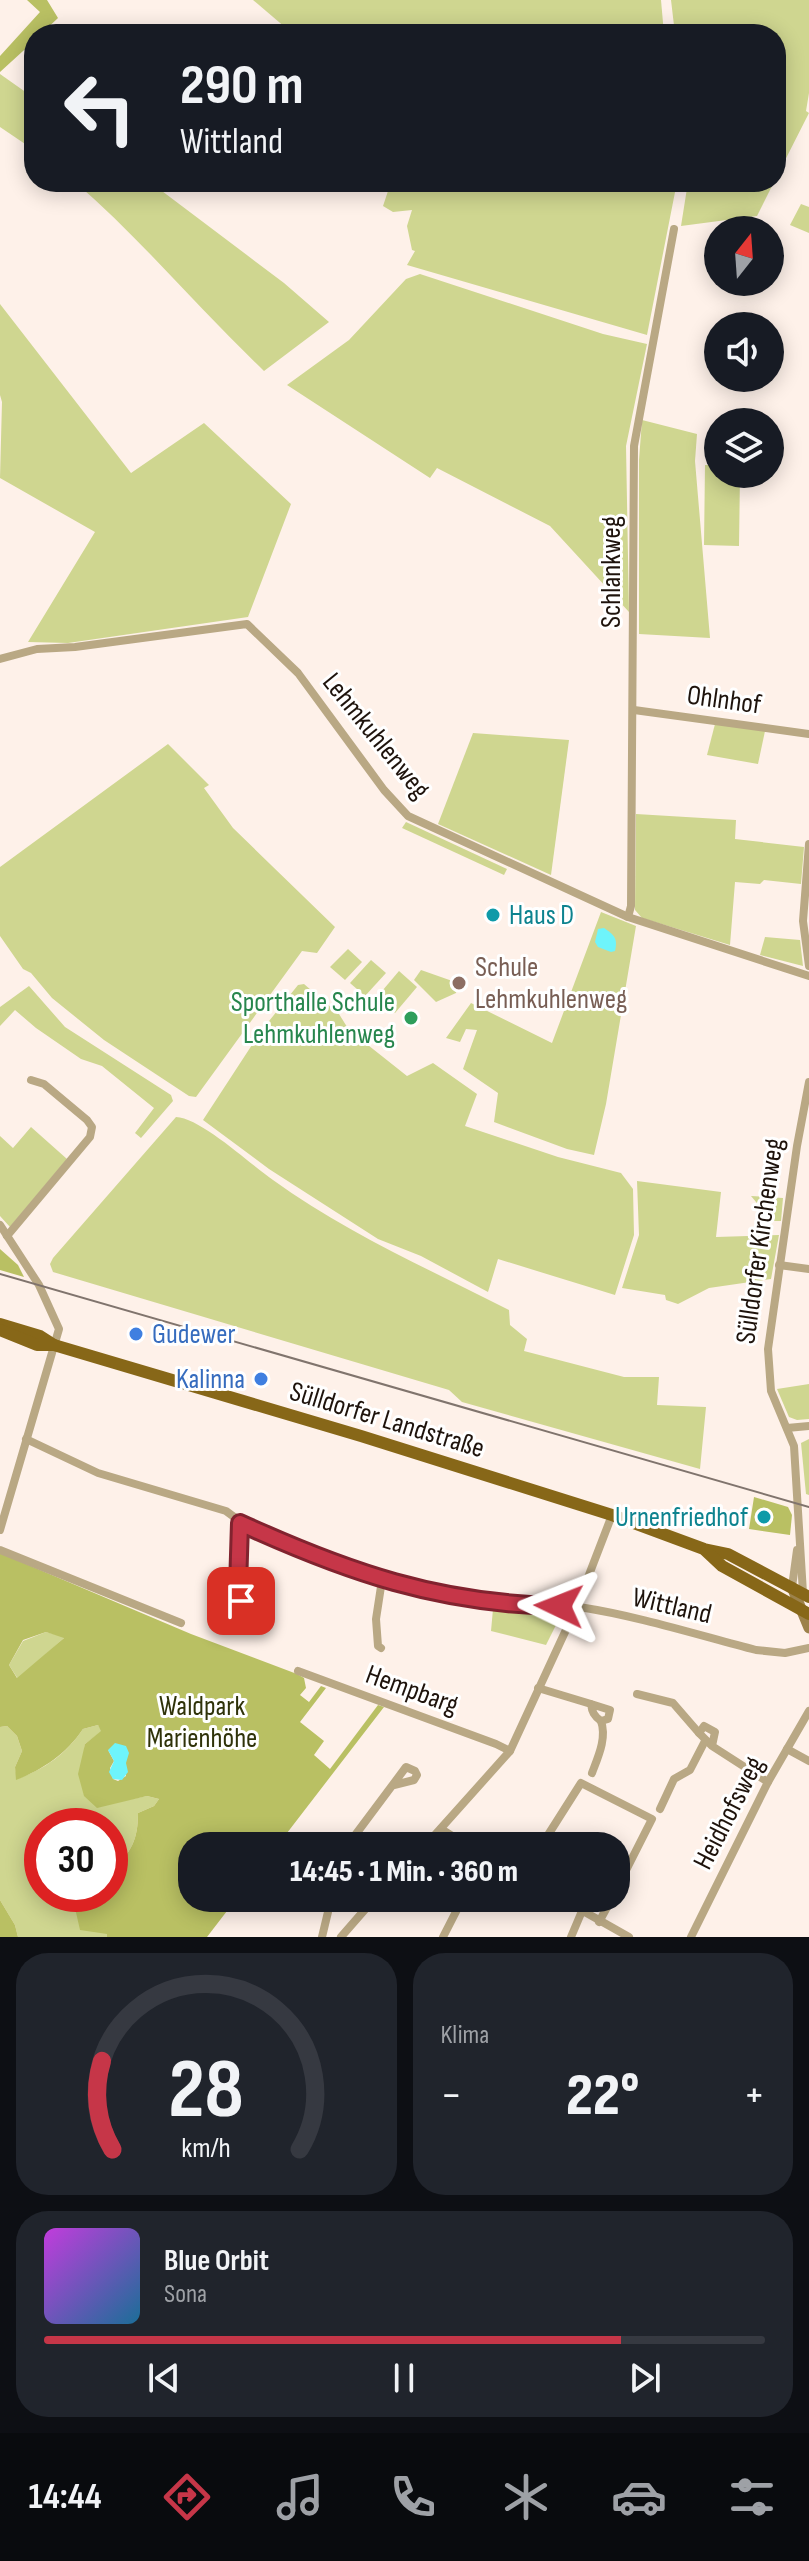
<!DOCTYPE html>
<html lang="de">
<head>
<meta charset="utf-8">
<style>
  :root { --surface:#171b24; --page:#20242c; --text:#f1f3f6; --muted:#9ea1a6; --line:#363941; --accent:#c63648 }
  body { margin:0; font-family:"Sofia Sans Condensed",sans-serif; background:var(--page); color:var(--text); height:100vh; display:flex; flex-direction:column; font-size:30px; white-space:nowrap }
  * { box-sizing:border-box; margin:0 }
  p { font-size:26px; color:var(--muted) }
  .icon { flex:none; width:44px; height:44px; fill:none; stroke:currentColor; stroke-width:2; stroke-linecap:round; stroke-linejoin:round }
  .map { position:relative; height:1937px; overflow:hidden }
  .details { display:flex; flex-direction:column; gap:16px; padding:16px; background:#0d0f14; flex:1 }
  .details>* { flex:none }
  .banner { position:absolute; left:24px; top:24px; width:762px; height:168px; border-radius:32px; box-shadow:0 4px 20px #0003; background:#171b24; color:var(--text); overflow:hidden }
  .needle { width:52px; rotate:17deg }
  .controls { position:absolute; left:704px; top:216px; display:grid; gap:16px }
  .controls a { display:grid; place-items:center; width:80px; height:80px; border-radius:50%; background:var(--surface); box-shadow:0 4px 20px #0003; font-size:40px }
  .speed { position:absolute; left:24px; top:1808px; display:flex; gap:16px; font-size:40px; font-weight:700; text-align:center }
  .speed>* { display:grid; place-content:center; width:104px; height:104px; border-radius:50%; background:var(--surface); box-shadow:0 4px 20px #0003; line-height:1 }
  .speed .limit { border:12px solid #d22; background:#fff; color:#111 }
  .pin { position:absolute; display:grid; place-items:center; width:68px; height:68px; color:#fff; margin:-34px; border-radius:16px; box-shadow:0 4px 12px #0006 }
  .me { position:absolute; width:88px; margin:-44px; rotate:272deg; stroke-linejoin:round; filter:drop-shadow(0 0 6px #0008) }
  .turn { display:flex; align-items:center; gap:28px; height:168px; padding:0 24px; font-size:36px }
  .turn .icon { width:104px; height:104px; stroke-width:2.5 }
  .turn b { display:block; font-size:56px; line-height:68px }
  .big { font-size:60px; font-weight:800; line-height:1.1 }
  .details .card { flex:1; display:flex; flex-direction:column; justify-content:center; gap:12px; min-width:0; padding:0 28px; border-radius:32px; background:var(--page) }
  .details .dial { align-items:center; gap:0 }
  .dial svg { height:208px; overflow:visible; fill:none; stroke:var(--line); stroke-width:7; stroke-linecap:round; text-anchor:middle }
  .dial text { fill:var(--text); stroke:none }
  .song { display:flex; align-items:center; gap:24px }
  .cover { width:96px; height:96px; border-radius:12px; background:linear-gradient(135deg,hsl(290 70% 55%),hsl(200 70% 35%)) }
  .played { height:8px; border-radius:4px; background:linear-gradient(90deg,var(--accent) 80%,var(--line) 80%) }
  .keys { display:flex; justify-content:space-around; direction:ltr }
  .heat { display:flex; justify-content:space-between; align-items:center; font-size:44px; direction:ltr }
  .details .tiles { flex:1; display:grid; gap:16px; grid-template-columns:1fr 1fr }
  .card:last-child { grid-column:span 2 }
  .trip { position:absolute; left:178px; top:1832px; width:452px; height:80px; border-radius:32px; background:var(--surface); box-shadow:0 4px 20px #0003; font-weight:800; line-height:80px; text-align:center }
  .tabs { display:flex; height:128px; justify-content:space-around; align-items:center; background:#090b0e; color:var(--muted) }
  .tabs .icon { width:56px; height:56px }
  .tabs .active { color:var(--accent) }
  .tabs b { font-size:36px; color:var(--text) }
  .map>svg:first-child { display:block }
  .green { fill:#cfd690 }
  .forest { fill:#b9c063; fill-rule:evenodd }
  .water { fill:#6ef4fb }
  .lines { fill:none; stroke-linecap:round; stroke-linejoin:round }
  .street { stroke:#b9a884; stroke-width:8 }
  .secondary { stroke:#9c824b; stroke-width:11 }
  .primary { stroke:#876718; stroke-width:12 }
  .tram { stroke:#80746d; stroke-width:2 }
  .route-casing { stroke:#81232f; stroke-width:20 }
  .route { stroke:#c63648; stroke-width:14 }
  .culture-dot { fill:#0f9aa8; stroke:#fff; stroke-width:3 }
  .education-dot { fill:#8d6e63; stroke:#fff; stroke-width:3 }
  .leisure-dot { fill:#2e9e5b; stroke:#fff; stroke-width:3 }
  .shop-dot { fill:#3f7fe0; stroke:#fff; stroke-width:3 }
  .labels { text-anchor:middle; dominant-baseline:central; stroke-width:6; stroke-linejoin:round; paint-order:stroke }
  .street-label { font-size:28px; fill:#1e130c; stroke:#fff }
  .culture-label { font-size:28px; fill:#0d838f; stroke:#fff; text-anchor:start }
  .education-label { font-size:28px; fill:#785e54; stroke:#fff; text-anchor:start }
  .leisure-label { font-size:28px; fill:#27864d; stroke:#fff; text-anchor:end }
  .shop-label { font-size:28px; fill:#366cbe; stroke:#fff; text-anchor:start }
  .park-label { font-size:28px; fill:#2f3209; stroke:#fff }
</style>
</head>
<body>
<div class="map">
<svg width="809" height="1937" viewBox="0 0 809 1937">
  <rect width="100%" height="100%" fill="#fef1e9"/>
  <!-- green -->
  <g class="green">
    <path d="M253,0H661L664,34H293Z"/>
    <path d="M671,0H809V93L806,111L809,113L776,178V34H675Z"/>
    <path d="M0,74L34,98V150L0,127Z"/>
    <path d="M75,182H150L284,283L329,322L264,371C199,309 142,240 75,182Z"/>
    <path d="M391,182H677L647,335L407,265L415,251L412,250L407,226L412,210L393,212L383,206Z"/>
    <path d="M688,182H774L757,216L681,226Z"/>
    <path d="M801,204L809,207V233L790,225Z"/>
    <path d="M420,274L603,334L647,344L626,446L629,612L550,526L437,468L430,478L287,385L349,340L406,279Z"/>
    <path d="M0,304L131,473L204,423L291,504L248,617L68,643L28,642L95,532L0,478L2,402L0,395Z"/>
    <path d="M642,420L697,434L695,461L710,638L639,634V460Z"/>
    <path d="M705,465H718V474H740L739,546L704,545Z"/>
    <path d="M715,724L765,731L758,764L707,755Z"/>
    <path d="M473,733L569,740L551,875L438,824Z"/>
    <path d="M168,744L209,785L204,788L233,828L335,927L317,953L302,951L196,1097L189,1096L104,1040L52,998L31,973L23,969L0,936V867Z"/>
    <path d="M636,814L736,820L735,839L804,847L801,884L764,880L760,884L735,882L730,945L642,918L635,910Z"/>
    <path d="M406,822L507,869L504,875L402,828Z"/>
    <path d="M601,912L636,926L606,1104L594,1155L567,1149L494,1122L498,1093L463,1069L477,1030L466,1029L460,1042L446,1038L471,1003L552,1043Z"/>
    <path d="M765,937L800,940L803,966L760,955Z"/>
    <path d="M348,949L362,962L345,980L330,967Z"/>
    <path d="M371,960L386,973L365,996L350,983Z"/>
    <path d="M421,970L458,983L456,993L436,1002L414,980Z"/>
    <path d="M399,971L417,987L395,1013L377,997Z"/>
    <path d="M304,984L339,1014L349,1030L407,1076L433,1063L477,1094L465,1126L558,1157L621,1173L633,1189L634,1235L615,1295L498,1259L488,1292L421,1256L378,1239L269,1169L203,1120L261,1031L298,985Z"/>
    <path d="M29,986L65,1027L171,1095L173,1101L141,1138L135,1133L154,1108L102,1066L81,1059L36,1028L15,1010L0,1026V1007Z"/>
    <path d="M176,1117C201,1118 250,1164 273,1180C346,1233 429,1269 509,1310L510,1325L527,1339L524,1351L624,1377H659L657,1405L706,1407L700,1469L462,1402L449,1390L53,1272L50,1264L53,1258Z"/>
    <path d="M31,1127L67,1159L10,1227L0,1216V1136L13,1148Z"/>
    <path d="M637,1181L721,1192L716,1237L779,1235L771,1279L709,1288L678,1304L666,1300L665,1295L622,1288L639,1235Z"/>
    <path d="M751,1196L783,1198L781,1221H772Z"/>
    <path d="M809,1384V1419L797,1420L789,1417L777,1389Z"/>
    <path d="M809,1439V1495L806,1494L801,1443Z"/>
    <path d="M493,1609L528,1612L548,1611L556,1625L546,1645L491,1631Z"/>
    <path d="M46,1632L65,1637L18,1679L9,1665L23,1641Z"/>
    <path d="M98,1725L102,1731L85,1744L84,1754L122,1801L147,1796L159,1799L154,1806L138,1813C138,1838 132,1855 110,1868V1826H42V1894H76L75,1908L108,1934L107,1937H18L15,1925L0,1900V1727L7,1726L17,1736L22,1751L15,1767L17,1779C45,1769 66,1754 83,1729Z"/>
  </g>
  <!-- forest -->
  <g class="forest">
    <path d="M27,0H47L58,18L41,34H34V41L0,72V56L40,12Z"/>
    <path d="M0,1249L18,1265L24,1277L0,1270Z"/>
    <path d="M754,1497L788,1507L792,1515L790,1535L749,1529Z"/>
    <path d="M0,1553L191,1634L297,1674L304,1678L306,1688L300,1695L309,1702L321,1686L326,1688L300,1722L324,1741L314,1755L330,1769L378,1705L384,1707L277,1846H192V1898H237L207,1937H107V1934L80,1930L75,1908L76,1894H110V1868C132,1855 138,1838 138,1813L154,1806L159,1799L147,1796L97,1808L84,1796L78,1774L85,1744L101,1731L98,1725L83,1729C66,1754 44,1769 16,1780L15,1767L22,1751L17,1736L7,1726L0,1727ZM46,1632L64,1638L17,1678L9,1665L23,1640ZM108,1750L126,1763V1776L118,1781L113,1779L110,1768L114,1761Z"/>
    <path d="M0,1900L15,1925L18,1937H0Z"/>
  </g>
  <!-- water -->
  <g class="water">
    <path d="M604,928C614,935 618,938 615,951L611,952L598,947L595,942L598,929Z"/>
    <path d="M115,1743L126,1746L129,1753L126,1763L128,1772L122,1780L113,1779L109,1772L114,1761L108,1750Z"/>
  </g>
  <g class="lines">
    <!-- street -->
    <g class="street">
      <path d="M0,659L37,649L75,647L247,624L298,673L384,790L408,816L628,917L809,976"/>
      <path d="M634,710L809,734"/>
      <path d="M809,844L803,921L809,966"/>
      <path d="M628,917L631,906L634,446L674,229"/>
      <path d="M0,1225L39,1285L59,1329L0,1530"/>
      <path d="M7,1236L90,1137L92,1127L87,1120L44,1084L31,1080"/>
      <path d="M779,1265L809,1269"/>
      <path d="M787,1428L809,1426"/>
      <path d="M26,1439L98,1473L226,1511C280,1553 400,1590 469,1600C505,1605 543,1601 579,1607C638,1616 698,1635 756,1650L785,1653L809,1648"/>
      <path d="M240,1523L238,1587L241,1601L245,1603"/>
      <path d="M0,1550L181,1623"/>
      <path d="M792,1587L797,1550"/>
      <path d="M803,1593L794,1446L771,1391L768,1349L797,1146L809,1082"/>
      <path d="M381,1648L378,1646L376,1619L382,1580"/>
      <path d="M298,1671L496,1744L510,1751"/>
      <path d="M538,1688L591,1704L610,1710L608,1719L601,1721C594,1716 592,1712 591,1704"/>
      <path d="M637,1694L673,1703L699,1733"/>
      <path d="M712,1746L699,1733L704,1726L715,1732L712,1746L768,1782"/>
      <path d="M787,1749L809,1761"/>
      <path d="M592,1773C598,1757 607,1738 601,1721"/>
      <path d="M660,1809L674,1779L690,1770L705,1741"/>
      <path d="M441,1829L468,1846"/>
      <path d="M347,1846L406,1767L415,1771L417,1775L414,1780L394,1785"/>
      <path d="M425,1846L510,1751L577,1606L612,1515"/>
      <path d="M541,1846L581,1783L652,1819L616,1890"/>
      <path d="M560,1898L629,1937"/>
      <path d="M599,1922L612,1898"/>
      <path d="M322,1937L328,1912L324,1898"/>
      <path d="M341,1937L375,1898"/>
      <path d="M443,1937L463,1898"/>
      <path d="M571,1937L582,1911"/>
      <path d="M691,1937L768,1782L809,1711"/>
    </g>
    <!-- secondary -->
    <path class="secondary" d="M792,1587L809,1628"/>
    <!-- primary -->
    <g class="primary">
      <path d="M0,1324L40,1336L54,1345"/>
      <path d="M0,1330L37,1345H54L361,1436L612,1515L704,1549L728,1554L809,1597"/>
      <path d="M706,1551L722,1566L809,1614"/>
    </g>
    <!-- tram -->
    <path class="tram" d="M0,1274L809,1507"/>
  </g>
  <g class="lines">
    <defs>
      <path id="route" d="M241,1601L238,1587L240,1523C347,1572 439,1604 559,1606"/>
    </defs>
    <!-- route casing -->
    <use href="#route" class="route-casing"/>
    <!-- route -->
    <use href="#route" class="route"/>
  </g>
  <!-- markers -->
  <g class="culture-dot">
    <circle cx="493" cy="915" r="8"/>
    <circle cx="764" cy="1517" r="8"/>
  </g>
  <circle class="education-dot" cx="459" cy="983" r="8"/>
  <circle class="leisure-dot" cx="411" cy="1018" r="8"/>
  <g class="shop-dot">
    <circle cx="136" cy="1334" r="8"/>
    <circle cx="261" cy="1379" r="8"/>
  </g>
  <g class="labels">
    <!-- street labels -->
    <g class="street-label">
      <text transform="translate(611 572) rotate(-90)">Schlankweg</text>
      <text transform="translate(724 700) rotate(8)">Ohlnhof</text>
      <text transform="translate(376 736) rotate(51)">Lehmkuhlenweg</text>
      <text transform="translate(760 1241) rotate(-82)">Sülldorfer Kirchenweg</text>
      <text transform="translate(387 1420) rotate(17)">Sülldorfer Landstraße</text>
      <text transform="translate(672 1606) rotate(13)">Wittland</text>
      <text transform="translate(412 1690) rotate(20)">Hempbarg</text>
      <text transform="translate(729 1813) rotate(-63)">Heidhofsweg</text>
    </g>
    <!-- culture labels -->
    <g class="culture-label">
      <text x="509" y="915">Haus D</text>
      <text x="748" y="1517" text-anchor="end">Urnenfriedhof</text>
    </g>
    <!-- education labels -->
    <g class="education-label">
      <text x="475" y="967">Schule<tspan x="475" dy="32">Lehmkuhlenweg</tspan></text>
    </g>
    <!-- leisure labels -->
    <g class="leisure-label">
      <text x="395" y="1002">Sporthalle Schule<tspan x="395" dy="32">Lehmkuhlenweg</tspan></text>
    </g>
    <!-- shop labels -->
    <g class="shop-label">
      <text x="152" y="1334">Gudewer</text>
      <text x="245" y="1379" text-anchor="end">Kalinna</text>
    </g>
    <!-- park labels -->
    <g class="park-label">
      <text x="202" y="1706">Waldpark<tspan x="202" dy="32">Marienhöhe</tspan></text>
    </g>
  </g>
</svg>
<div class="controls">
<a><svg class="needle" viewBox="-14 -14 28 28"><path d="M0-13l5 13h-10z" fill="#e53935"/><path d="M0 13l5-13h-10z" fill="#9ea1a6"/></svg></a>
<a><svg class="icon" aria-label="sound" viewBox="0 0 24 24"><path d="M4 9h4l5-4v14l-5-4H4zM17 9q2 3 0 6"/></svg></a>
<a><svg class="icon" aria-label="layers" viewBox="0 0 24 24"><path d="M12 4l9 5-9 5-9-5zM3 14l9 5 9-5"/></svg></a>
</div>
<div class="speed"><div class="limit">30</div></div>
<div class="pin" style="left:241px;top:1601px;background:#d93025"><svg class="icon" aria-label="arrive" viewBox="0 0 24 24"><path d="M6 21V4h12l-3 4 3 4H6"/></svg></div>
<svg class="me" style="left:559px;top:1606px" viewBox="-20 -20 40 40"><path d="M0-17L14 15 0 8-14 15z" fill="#c63648" stroke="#fff" stroke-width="4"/></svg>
<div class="trip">14:45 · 1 Min. · 360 m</div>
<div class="banner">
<div class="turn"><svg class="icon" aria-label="left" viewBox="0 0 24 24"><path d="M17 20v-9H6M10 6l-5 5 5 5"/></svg><div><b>290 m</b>Wittland</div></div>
</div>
</div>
<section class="details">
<div class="tiles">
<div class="card dial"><svg viewBox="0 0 100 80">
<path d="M14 69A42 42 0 1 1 86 69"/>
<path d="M14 69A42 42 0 0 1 10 35" stroke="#c63648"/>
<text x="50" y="56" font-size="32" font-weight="700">28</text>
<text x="50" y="72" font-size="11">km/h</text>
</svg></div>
<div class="card"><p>Klima</p>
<div class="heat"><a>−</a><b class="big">22°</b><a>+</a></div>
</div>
<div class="card">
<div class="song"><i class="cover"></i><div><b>Blue Orbit</b><p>Sona</p></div></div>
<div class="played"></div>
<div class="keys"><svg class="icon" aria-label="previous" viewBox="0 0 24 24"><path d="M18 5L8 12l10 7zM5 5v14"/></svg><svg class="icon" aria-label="pause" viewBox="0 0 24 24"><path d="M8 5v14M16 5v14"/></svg><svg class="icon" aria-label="next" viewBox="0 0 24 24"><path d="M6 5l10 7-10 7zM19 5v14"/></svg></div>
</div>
</div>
</section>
<nav class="tabs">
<b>14:44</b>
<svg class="icon active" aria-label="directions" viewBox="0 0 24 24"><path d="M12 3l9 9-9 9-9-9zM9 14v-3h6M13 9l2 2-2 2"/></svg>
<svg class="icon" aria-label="music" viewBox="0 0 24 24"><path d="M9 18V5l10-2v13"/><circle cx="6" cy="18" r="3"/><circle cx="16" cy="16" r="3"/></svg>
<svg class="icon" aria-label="phone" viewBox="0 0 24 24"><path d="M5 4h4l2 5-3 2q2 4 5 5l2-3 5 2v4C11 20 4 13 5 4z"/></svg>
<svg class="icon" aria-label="climate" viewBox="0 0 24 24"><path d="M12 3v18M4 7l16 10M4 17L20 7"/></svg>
<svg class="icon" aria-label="car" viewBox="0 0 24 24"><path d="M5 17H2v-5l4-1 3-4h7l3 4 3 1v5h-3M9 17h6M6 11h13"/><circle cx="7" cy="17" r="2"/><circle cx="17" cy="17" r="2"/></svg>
<svg class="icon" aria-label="filters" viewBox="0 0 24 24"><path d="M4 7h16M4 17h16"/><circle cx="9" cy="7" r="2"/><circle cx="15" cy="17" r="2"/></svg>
</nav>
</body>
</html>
